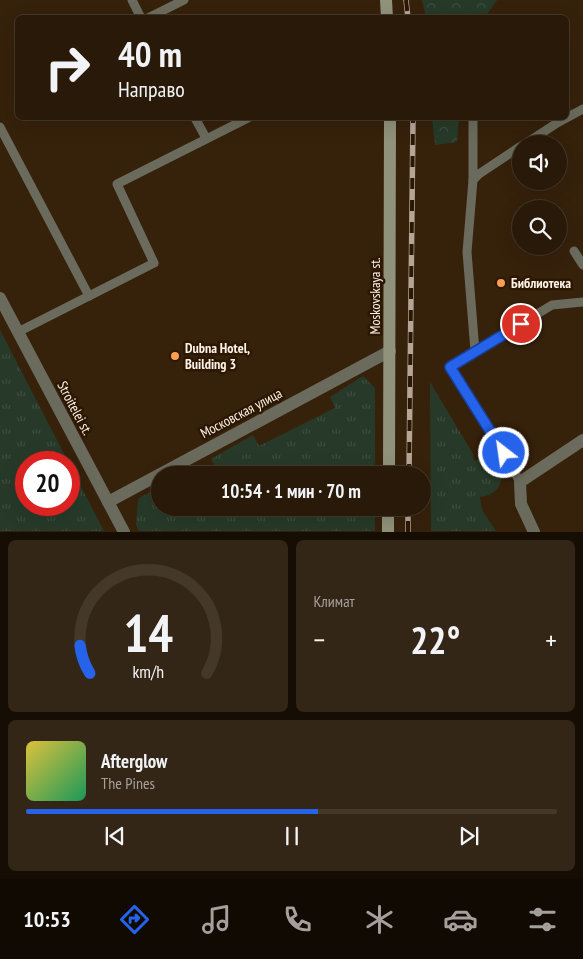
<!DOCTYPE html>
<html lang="ru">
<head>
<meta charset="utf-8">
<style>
  :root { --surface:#281908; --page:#342616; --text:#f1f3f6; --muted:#a5a09c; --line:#443829; --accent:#2563eb }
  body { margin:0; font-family:"PT Sans Narrow",sans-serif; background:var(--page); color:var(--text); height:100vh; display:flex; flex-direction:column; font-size:19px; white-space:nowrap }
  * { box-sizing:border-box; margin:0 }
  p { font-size:16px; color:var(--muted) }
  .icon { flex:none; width:28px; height:28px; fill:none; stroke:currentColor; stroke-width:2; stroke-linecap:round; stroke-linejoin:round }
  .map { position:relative; height:532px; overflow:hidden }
  .side { display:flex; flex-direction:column; gap:8px; padding:8px; background:#160e04; flex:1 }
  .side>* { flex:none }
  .top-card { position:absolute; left:15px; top:15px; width:554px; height:105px; border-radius:8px; box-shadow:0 5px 20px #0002,0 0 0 1px var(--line); background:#281908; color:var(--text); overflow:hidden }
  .controls { position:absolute; left:512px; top:135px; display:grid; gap:10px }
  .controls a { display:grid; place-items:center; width:55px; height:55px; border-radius:50%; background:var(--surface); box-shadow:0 5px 20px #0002,0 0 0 1px var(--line); font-size:25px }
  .speed { position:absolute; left:15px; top:451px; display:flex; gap:10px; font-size:25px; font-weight:700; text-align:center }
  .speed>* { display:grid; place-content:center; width:65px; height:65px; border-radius:50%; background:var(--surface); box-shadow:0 5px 20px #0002,0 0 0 1px var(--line); line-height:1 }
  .speed .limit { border:8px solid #d22; background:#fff; color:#111 }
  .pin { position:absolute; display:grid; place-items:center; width:42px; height:42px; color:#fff; margin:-21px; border:2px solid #fff; border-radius:50%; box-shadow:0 1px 5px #0007 }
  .me { position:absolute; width:55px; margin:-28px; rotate:330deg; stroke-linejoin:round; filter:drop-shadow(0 0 4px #0008) }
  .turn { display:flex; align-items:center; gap:18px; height:105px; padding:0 20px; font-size:22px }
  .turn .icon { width:65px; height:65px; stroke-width:2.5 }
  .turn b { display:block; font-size:35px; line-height:42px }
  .big { font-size:38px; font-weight:700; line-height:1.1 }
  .side .card { flex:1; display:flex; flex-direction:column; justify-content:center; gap:8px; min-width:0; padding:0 18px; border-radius:8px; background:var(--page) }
  .side .dial { align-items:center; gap:0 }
  .dial svg { height:130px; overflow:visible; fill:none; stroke:var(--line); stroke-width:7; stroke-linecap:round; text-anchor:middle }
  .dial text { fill:var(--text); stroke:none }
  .song { display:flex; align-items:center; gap:15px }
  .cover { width:60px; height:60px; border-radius:8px; background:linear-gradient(135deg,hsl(50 70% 55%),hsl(150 70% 35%)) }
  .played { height:5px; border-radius:2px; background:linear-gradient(90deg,var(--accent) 55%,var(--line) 55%) }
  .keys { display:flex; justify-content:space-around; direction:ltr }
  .heat { display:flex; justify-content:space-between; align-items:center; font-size:28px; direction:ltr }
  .side .tiles { flex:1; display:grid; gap:8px; grid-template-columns:1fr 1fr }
  .card:last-child { grid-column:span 2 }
  .trip { position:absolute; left:151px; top:466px; width:280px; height:50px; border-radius:25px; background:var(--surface); box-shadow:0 5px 20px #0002,0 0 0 1px var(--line); font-weight:700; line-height:50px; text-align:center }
  .tabs { display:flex; height:80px; justify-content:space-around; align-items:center; background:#100a03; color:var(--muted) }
  .tabs .icon { width:35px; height:35px }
  .tabs .current { color:var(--accent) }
  .tabs b { font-size:22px; color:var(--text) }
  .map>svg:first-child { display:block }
  .grass { fill:url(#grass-tufts); fill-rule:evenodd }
  .forest { fill:url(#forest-crowns) }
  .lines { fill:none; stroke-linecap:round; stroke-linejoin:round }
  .service { stroke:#6b6b5d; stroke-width:9 }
  .minor { stroke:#6b6b5d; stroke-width:12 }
  .tertiary { stroke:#6b6b5d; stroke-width:12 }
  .secondary { stroke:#91927b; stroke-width:12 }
  .rail-casing { stroke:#b5a597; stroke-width:5.5 }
  .rail { stroke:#2c1703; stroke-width:4; stroke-dasharray:11; stroke-linecap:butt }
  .route-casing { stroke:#184099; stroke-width:12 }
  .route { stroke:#2563eb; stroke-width:9 }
  .poi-dot { fill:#fa9f4f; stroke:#2c1703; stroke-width:2 }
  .labels { text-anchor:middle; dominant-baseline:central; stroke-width:5; stroke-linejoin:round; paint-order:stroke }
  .poi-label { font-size:14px; font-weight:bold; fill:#fef2e8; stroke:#2c1703; text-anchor:start }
  .street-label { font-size:14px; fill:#fef2e8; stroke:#2c1703 }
</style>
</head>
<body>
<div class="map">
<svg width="583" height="532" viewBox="0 0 583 532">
  <defs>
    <pattern id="grass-tufts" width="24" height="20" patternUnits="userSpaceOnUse" patternTransform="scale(1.25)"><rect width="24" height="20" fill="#273a29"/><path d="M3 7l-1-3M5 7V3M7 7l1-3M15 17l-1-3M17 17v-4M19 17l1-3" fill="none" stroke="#3d4d3e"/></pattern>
    <pattern id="forest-crowns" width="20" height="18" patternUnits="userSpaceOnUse" patternTransform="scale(1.25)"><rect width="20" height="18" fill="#273a29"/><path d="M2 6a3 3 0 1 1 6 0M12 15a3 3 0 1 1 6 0" fill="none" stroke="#3d4d3e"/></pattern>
  </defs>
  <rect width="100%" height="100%" fill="#36210b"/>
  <!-- grass -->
  <g class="grass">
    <path d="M0,330L104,531H0ZM26,462H69V505H26Z"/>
    <path d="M363,376L375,388V475H206L217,469L211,459L253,435L259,446L335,408L330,397Z"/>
    <path d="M430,382L473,454L474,461C502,451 515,493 480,497L482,510L496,531H431Z"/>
    <path d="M160,486V508H375V531H139L136,525L138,499Z"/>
  </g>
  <!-- forest -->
  <g class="forest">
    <path d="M422,0H497L485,17L426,18Z"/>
    <path d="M432,118H459L457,142L435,145Z"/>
  </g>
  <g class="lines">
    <!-- service -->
    <g class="service">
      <path d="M132,0L141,18"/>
      <path d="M148,18L184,0"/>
      <path d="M195,118L206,138"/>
      <path d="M473,118V180L479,174L521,146"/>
      <path d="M0,127L89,296L18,332"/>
      <path d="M525,144L557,123L583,109"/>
      <path d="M473,180L467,252L475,351"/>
      <path d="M574,251L583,265"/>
      <path d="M89,296L154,263L117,184L248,118"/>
      <path d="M520,482L496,439L450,367L552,305L583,302"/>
    </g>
    <!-- minor -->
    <g class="minor">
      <path d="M108,502L390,351"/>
      <path d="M534,532L521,504L520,482L583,440"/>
    </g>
    <!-- tertiary -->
    <path class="tertiary" d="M0,298L124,532"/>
    <!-- secondary -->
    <g class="secondary">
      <path d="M386,0L387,18"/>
      <path d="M389,475L390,118"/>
      <path d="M388,532V508"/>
    </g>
    <defs>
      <g id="rail">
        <path d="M406,0L408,18"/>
        <path d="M409,475L413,118"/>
        <path d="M408,532V508"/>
      </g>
    </defs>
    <!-- rail casing -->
    <use href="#rail" class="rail-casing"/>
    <!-- rail -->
    <use href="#rail" class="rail"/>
  </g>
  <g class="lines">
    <defs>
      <path id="route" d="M504,453L450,367L521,324"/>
    </defs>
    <!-- route casing -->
    <use href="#route" class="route-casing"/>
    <!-- route -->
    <use href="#route" class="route"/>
  </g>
  <!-- markers -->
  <g class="poi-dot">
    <circle cx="501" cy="283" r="5"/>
    <circle cx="175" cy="356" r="5"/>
  </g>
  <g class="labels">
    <!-- poi labels -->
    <g class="poi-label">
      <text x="511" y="283">Библиотека</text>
      <text x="185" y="348">Dubna Hotel,<tspan x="185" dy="16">Building 3</tspan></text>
    </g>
    <!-- street labels -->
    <g class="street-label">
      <text transform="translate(375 296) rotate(-90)">Moskovskaya st.</text>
      <text transform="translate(75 408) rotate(62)">Stroitelei st.</text>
      <text transform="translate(241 413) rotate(-28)">Московская улица</text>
    </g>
  </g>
</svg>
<div class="controls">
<a><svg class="icon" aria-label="sound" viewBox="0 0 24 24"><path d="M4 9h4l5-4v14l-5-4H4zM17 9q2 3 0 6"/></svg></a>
<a><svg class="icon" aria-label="search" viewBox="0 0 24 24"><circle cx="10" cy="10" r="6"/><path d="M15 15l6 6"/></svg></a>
</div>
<div class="speed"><div class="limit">20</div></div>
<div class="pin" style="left:521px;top:324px;background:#d93025"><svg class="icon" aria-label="arrive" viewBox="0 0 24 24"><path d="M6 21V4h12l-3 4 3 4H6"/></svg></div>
<svg class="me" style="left:504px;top:453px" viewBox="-20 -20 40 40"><circle r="17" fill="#2563eb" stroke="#fff" stroke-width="3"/><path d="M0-11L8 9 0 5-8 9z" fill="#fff"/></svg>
<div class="trip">10:54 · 1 мин · 70 m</div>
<div class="top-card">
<div class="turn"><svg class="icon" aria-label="right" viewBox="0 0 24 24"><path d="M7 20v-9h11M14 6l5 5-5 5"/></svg><div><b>40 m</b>Направо</div></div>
</div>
</div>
<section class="side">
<div class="tiles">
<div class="card dial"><svg viewBox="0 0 100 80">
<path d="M14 69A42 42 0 1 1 86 69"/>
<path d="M14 69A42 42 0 0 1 8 52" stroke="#2563eb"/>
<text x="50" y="56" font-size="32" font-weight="700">14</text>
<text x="50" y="72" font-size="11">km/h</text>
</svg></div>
<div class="card"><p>Климат</p>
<div class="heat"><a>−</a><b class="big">22°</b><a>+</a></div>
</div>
<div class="card">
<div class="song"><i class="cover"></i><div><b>Afterglow</b><p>The Pines</p></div></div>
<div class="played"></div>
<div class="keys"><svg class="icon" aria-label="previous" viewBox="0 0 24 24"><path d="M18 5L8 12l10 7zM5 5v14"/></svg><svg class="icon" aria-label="pause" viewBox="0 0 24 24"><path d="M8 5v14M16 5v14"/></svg><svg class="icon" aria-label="next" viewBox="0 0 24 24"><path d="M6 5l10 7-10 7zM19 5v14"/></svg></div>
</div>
</div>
</section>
<nav class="tabs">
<b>10:53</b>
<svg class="icon current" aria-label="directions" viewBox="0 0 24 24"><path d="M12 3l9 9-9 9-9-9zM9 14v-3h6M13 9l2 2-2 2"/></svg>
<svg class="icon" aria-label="music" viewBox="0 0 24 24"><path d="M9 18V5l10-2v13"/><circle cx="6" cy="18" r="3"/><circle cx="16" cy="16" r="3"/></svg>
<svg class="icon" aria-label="phone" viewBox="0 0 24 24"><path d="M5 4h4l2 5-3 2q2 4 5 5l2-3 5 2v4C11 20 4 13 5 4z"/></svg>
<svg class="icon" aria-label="climate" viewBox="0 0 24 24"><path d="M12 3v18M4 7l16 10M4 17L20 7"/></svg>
<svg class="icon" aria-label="car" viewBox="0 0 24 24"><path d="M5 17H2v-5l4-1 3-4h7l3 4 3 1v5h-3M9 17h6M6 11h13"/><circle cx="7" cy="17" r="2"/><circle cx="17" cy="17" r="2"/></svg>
<svg class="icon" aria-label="filters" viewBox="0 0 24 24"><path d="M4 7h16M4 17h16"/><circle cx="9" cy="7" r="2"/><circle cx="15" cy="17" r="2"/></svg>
</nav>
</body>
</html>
